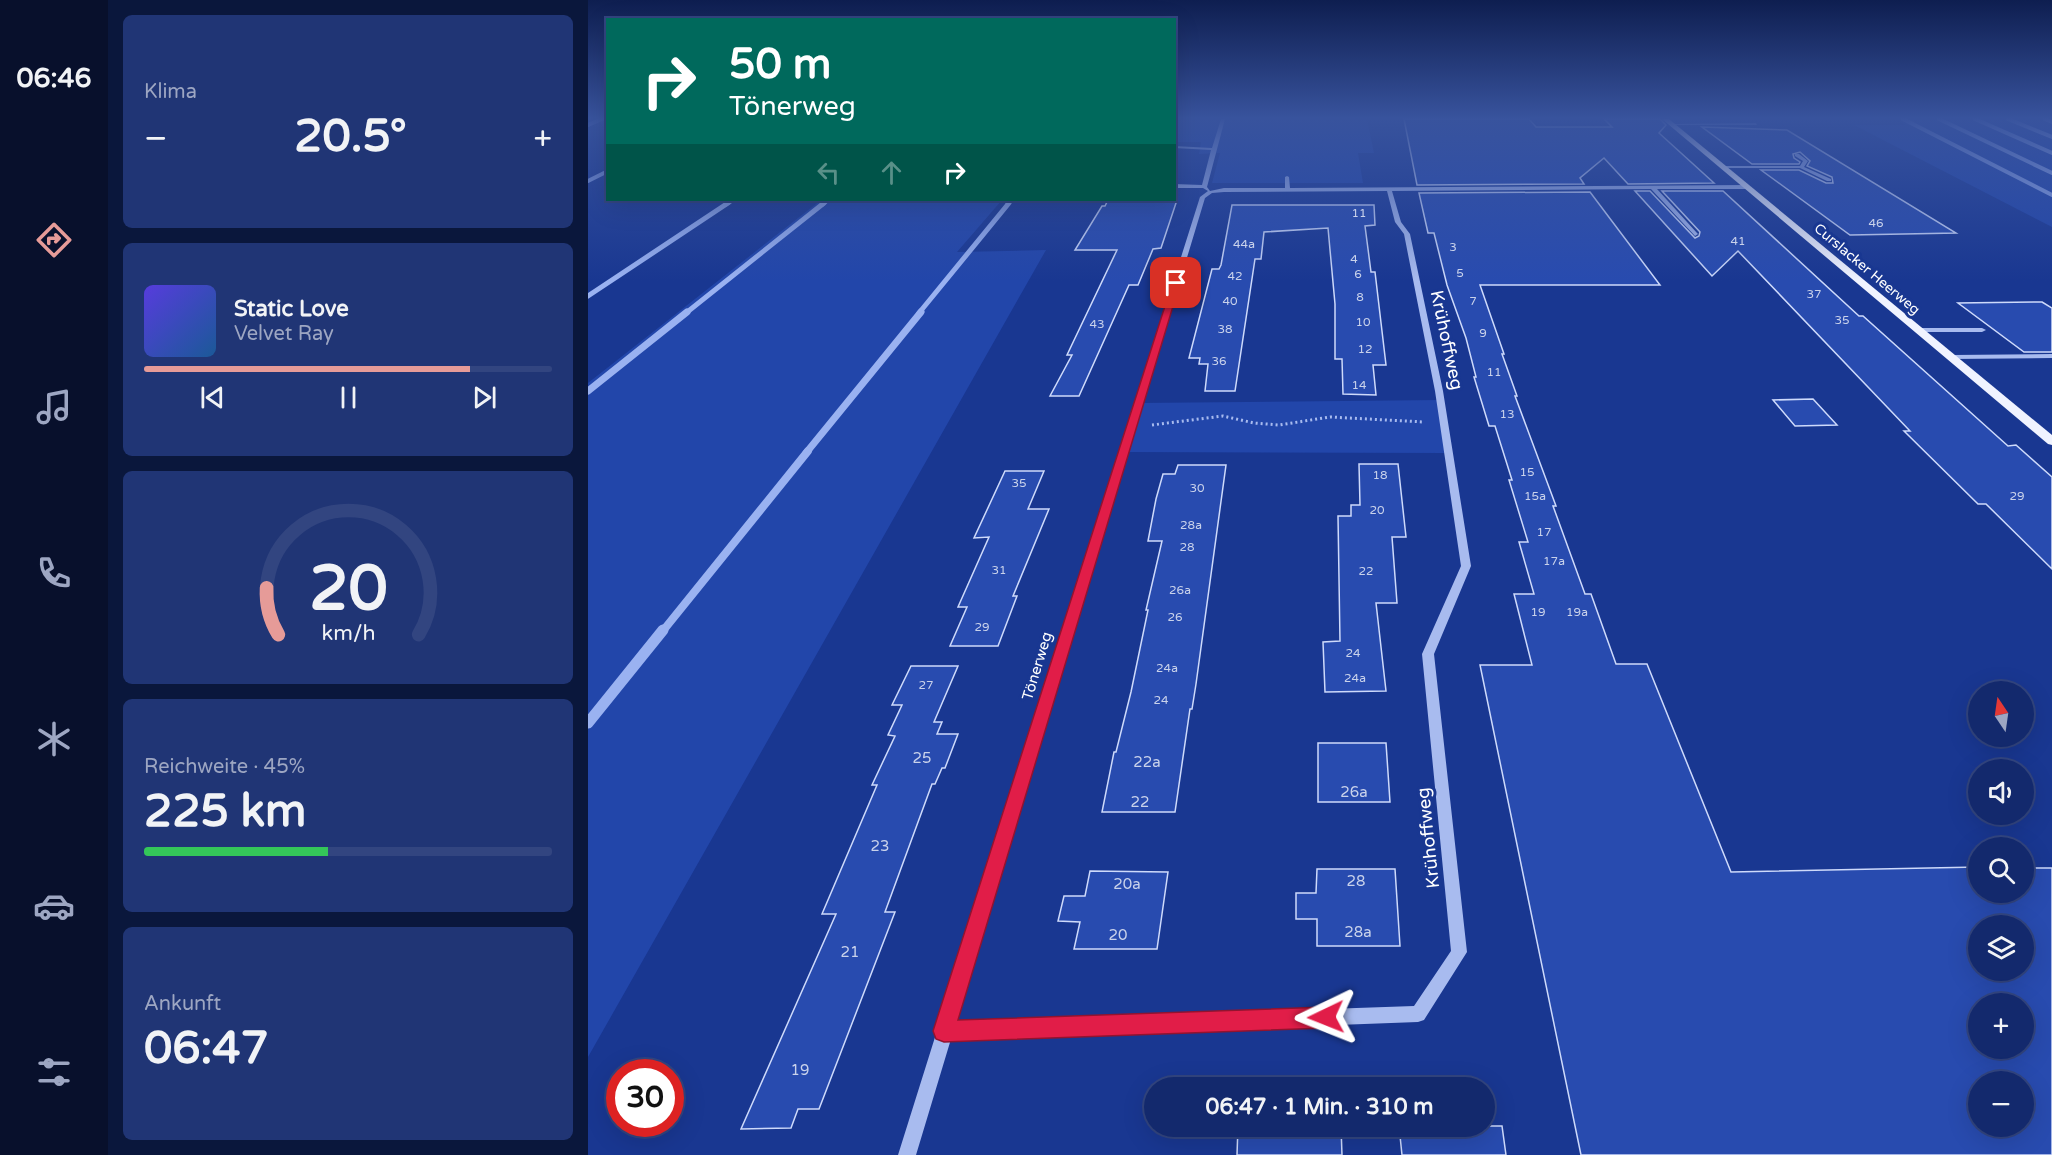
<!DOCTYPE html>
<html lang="de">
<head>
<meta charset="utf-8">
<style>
  :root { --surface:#13296d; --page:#203575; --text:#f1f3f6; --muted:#9da6c2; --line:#324580; --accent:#e69b98 }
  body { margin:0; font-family:"Varela Round",sans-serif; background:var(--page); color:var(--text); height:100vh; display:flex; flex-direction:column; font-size:22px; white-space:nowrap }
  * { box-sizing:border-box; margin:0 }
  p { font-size:20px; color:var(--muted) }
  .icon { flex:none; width:33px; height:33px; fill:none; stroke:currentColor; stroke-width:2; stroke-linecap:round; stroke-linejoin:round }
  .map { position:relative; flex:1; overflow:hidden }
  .panel { display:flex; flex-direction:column; gap:15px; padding:15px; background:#0a173c; width:480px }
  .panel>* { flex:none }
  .top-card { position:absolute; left:18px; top:18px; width:570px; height:183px; border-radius:0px; box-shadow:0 6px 24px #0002,0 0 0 2px var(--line); background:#00695c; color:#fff; overflow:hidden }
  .needle { width:39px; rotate:347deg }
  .buttons { position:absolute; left:1380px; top:681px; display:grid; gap:12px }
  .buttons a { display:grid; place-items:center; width:66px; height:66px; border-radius:50%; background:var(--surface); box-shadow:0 6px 24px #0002,0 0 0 2px var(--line); font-size:30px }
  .speed { position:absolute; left:18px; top:1059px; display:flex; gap:12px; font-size:30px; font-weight:700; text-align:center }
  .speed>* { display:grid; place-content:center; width:78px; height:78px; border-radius:50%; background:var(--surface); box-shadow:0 6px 24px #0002,0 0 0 2px var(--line); line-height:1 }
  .speed .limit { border:9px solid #d22; background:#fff; color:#111 }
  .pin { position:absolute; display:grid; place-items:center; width:51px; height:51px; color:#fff; margin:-26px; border-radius:12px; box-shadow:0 3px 9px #0006 }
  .me { position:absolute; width:66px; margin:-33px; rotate:268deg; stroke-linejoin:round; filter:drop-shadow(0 0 4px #0008) }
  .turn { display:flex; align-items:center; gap:21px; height:126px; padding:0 24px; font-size:27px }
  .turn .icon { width:78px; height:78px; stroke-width:2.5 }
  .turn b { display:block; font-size:42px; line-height:51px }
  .lanes { display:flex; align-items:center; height:57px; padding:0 24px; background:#0003; justify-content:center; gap:30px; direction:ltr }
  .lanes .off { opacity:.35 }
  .big { font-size:45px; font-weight:700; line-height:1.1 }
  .panel .card { flex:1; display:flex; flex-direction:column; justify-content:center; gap:9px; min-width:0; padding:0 21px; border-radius:9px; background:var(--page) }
  .panel .dial { align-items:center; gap:0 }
  .dial svg { height:156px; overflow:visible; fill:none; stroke:var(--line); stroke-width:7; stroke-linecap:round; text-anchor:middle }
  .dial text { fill:var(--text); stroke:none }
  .song { display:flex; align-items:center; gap:18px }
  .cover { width:72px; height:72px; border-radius:9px; background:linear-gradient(135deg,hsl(250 70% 55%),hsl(210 70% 35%)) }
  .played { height:6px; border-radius:3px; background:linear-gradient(90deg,var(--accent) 80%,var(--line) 80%) }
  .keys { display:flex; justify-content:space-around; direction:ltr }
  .heat { display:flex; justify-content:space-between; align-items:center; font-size:33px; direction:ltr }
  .charge { height:9px; border-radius:4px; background:linear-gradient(90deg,#34c759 45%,var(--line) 0) }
  .trip { position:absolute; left:556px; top:1077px; width:351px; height:60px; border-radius:30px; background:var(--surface); box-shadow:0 6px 24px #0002,0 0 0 2px var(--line); font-weight:700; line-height:60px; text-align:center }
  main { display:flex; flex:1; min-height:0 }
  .tab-bar { display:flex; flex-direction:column; width:108px; justify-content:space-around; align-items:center; background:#08102c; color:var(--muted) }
  .tab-bar .icon { width:42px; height:42px }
  .tab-bar .on { color:var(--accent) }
  .tab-bar b { font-size:27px; color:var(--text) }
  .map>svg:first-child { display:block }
  .green { fill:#2246aa }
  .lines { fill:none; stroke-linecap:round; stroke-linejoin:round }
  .stream-far4 { stroke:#9ab2f1; stroke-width:4 }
  .stream-far3 { stroke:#9ab2f1; stroke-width:5 }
  .stream-far2 { stroke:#9ab2f1; stroke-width:7 }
  .stream-far1 { stroke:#9ab2f1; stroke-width:8 }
  .stream { stroke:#9ab2f1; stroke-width:11 }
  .building { fill:#284baf; stroke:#cedafb; stroke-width:1.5; fill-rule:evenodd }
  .path { stroke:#a8bbef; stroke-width:3; stroke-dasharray:2 3; stroke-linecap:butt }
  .minor { fill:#a8bbef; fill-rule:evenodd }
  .major { fill:#f0f3ff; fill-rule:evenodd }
  .route { fill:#e11d48; stroke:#92132f; stroke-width:1.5 }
  .labels { text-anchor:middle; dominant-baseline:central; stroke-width:6; stroke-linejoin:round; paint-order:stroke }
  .number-label { font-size:12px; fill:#c9d2eb }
  .far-street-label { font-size:14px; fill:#fff; stroke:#193791 }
  .street-label { font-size:15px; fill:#fff; stroke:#193791 }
  .near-number-label { font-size:15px; fill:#c9d2eb }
  .near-street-label { font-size:18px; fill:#fff; stroke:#193791 }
</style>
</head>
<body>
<main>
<nav class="tab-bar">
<b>06:46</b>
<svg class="icon on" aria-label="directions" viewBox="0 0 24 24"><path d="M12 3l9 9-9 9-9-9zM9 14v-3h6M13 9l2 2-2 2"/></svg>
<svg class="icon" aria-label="music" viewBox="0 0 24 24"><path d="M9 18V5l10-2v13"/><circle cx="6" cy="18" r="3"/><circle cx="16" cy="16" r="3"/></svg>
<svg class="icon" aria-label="phone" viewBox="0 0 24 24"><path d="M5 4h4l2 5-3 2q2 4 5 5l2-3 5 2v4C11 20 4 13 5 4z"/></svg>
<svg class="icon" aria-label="climate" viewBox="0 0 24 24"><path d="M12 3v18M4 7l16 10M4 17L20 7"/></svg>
<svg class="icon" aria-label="car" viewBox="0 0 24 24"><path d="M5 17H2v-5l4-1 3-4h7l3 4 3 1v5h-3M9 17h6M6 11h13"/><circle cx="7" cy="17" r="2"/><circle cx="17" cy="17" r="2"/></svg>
<svg class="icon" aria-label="filters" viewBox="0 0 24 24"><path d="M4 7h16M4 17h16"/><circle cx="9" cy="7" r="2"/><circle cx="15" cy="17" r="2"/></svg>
</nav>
<section class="panel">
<div class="card"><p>Klima</p>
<div class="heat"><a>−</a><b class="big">20.5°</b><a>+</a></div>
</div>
<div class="card">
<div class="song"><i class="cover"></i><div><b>Static Love</b><p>Velvet Ray</p></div></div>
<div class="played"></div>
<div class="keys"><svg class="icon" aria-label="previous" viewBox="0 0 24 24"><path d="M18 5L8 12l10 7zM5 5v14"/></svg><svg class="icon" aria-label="pause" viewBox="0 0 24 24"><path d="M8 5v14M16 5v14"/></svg><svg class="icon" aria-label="next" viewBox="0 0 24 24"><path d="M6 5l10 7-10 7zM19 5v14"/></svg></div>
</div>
<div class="card dial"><svg viewBox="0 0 100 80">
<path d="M14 69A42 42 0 1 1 86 69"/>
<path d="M14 69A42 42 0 0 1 8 45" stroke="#e69b98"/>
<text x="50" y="56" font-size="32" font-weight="700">20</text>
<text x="50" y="72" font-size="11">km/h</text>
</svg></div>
<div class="card"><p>Reichweite · 45%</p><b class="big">225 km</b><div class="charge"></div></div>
<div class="card"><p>Ankunft</p><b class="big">06:47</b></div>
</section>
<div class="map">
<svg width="1464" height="1155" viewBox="0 0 1464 1155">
  <rect width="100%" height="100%" fill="#193791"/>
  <!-- green -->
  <g class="green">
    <path d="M587,119H779L786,153H770L775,183H624L632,153L611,154L613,142H587Z"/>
    <path d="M1308,119H1464V227L1266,125H1318Z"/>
    <path d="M233,200H414L369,252L458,250L0,1057V383Z"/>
    <path d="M852,400L860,453L534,452L550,403Z"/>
  </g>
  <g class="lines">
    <!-- stream-far4 -->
    <g class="stream-far4">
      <path d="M1315,119L1464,195"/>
      <path d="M1351,119L1464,173"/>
      <path d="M1387,119L1464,153"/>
      <path d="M1420,119L1464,137"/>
      <path d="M1457,119L1464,122"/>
      <path d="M0,125L14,119"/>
      <path d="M0,181L20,171"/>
      <path d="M137,205L145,200"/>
      <path d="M234,205L240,200"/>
      <path d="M419,205L423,200"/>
    </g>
    <!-- stream-far3 -->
    <g class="stream-far3">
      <path d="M0,296L140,203"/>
      <path d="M98,313L236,203"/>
      <path d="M331,313L421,203"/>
    </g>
    <!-- stream-far2 -->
    <g class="stream-far2">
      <path d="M0,391L99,312"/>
      <path d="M218,453L333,312"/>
    </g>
    <!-- stream-far1 -->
    <path class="stream-far1" d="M74,632L220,451"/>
    <!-- stream -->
    <path class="stream" d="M0,723L75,630"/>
  </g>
  <!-- building -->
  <g class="building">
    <path d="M816,119H941L948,127H1024L1016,119H1072L1078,125L1071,133L1126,183L1040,184L1016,158L992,178L996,184L829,185Z"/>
    <path d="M1114,127L1199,130L1368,233L1262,235L1173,170H1211L1238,183H1245L1244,177L1219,166L1222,161L1212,152L1205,154L1206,158L1212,162L1211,164H1164Z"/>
    <path d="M1047,191H1062L1107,238L1111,236L1112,232L1074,191H1135L1271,316H1275L1420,446L1428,445L1464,477V569L1398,504H1390L1316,431H1322L1150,251L1124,276Z"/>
    <path d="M1002,192L1072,285H892L916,354H914L929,396H927L968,506H965L997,594H1003L1028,664H1059L1143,872L1390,867V892H1436V868H1464V1155H993L892,665H944L926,594H946L931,542H940L921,480H924L907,426H901L886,377H888L878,338L859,285L846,233H840L831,193ZM1390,926H1436V970H1390ZM1390,1004H1436V1048H1390ZM1390,1082H1436V1126H1390Z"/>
    <path d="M520,200H589L573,248L565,249L550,285H541L491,396H462L484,355H479L529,250H487L514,206H517Z"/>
    <path d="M644,205H786L787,225L777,226L783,272H787L798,365H785L788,395L755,394L754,359H747V304L740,228L676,232L673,259H667L647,391H617L620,364H611L612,358H601L624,269H631L633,265Z"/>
    <path d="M1454,302L1464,308V352H1436L1370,303Z"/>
    <path d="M1225,399L1249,425L1207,426L1185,400Z"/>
    <path d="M771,464H810L818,537H804L809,603H788L798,691L737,692L735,642L752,641L750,516H763V505H772Z"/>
    <path d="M590,465H638L608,684L604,709H602L587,812H514L526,752H528L543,692L560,610H558L574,541H560L568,499L575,474H587Z"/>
    <path d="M417,471H456L440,509H461L425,596H429L410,646H362L379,607H370L401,537L386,538Z"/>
    <path d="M323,666H370L346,722H354L349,734H370L357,768H354L347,784H344L297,912H307L231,1109H210L203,1128L153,1129L248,914H234L289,785H284L307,736L300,735L314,705H304Z"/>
    <path d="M730,743H798L802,802H730Z"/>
    <path d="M729,869H807L812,946H729V919H708V893H728Z"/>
    <path d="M502,871L580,872L569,949H486L492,922L470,921L476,896H497Z"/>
    <path d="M650,1126H753L754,1155H649Z"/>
    <path d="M811,1126H914L918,1155H814Z"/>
  </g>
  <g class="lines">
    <!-- path -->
    <path class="path" d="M564,425L635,416L666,423L691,425L742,417L836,422"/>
    <!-- minor -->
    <g class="minor">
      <path d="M633,119H637L619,187L622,191L636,188H697V177L699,176L701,177L702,188L1159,185L1162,187L1159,189H1069L1109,233L1110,234L1107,236L1063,189L804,191L813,222L822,234L855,391L883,566L846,654L879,952L836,1020L830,1022L363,1039L328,1155H310L348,1034L347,1031L351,1024L612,197L620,191L615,188H586V184L614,185L623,150L586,148V146L624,148ZM799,191L807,222L816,234L847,391L873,566L834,654L863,951L826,1006L368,1022L617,198L624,193L636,192Z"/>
      <path d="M1168,123L1169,125H1082L1084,124Z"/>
      <path d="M1207,154H1211L1220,161L1216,167L1243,179V181H1239L1212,168H1135L1133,167L1135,166H1212L1215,161L1207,156Z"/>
      <path d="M1328,328H1394L1398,330L1394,332H1328Z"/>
      <path d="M1464,354V358L1364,359L1360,357L1364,355Z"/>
    </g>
    <!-- major -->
    <path class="major" d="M1074,119H1081L1464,435V445L1460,444Z"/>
  </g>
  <!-- sky -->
  <linearGradient id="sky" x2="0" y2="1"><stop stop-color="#0e1e50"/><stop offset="0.42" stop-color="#38539d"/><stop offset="1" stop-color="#38539d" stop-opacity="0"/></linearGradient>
  <rect width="1464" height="281" fill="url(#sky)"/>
  <!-- route -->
  <path class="route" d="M585,281L592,283L370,1020L738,1007L746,1010L749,1017L746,1025L738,1028L356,1042L348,1039L345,1031Z"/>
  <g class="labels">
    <!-- number labels -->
    <g class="number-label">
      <text x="771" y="213">11</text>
      <text x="1288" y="223">46</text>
      <text x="1150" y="241">41</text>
      <text x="656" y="244">44a</text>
      <text x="865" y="247">3</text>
      <text x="766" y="259">4</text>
      <text x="872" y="273">5</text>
      <text x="770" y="274">6</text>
      <text x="647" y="276">42</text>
      <text x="1226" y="294">37</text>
      <text x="772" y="297">8</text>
      <text x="642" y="301">40</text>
      <text x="885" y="301">7</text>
      <text x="1254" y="320">35</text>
      <text x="775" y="322">10</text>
      <text x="509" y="324">43</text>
      <text x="637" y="329">38</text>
      <text x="895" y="333">9</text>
      <text x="777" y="349">12</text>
      <text x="631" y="361">36</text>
      <text x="906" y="372">11</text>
      <text x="771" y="385">14</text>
      <text x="919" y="414">13</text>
      <text x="939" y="472">15</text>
      <text x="792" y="475">18</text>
      <text x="431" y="483">35</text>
      <text x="609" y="488">30</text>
      <text x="947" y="496">15a</text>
      <text x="1429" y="496">29</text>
      <text x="789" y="510">20</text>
      <text x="603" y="525">28a</text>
      <text x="956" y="532">17</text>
      <text x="599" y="547">28</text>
      <text x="966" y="561">17a</text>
      <text x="411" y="570">31</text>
      <text x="778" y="571">22</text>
      <text x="592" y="590">26a</text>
      <text x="950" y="612">19</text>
      <text x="989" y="612">19a</text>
      <text x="587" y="617">26</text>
      <text x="394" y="627">29</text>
      <text x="765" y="653">24</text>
      <text x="579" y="668">24a</text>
      <text x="767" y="678">24a</text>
      <text x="338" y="685">27</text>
      <text x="573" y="700">24</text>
    </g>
    <!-- far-street labels -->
    <g class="far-street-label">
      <text transform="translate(1279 269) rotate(40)">Curslacker Heerweg</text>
    </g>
    <!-- street labels -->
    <g class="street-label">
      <text transform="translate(449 666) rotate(-73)">Tönerweg</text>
    </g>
    <!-- near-number labels -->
    <g class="near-number-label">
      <text x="334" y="758">25</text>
      <text x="559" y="762">22a</text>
      <text x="766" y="792">26a</text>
      <text x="552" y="802">22</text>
      <text x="292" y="846">23</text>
      <text x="768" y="881">28</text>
      <text x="539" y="884">20a</text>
      <text x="770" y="932">28a</text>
      <text x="530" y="935">20</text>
      <text x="262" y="952">21</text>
      <text x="212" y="1070">19</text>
    </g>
    <!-- near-street labels -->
    <g class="near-street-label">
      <text transform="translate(859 340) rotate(78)">Krühoffweg</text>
      <text transform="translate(840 838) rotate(-96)">Krühoffweg</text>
    </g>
  </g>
</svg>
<div class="buttons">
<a><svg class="needle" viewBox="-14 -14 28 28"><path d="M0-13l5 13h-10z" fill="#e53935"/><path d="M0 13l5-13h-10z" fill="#9da6c2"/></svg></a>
<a><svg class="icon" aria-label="sound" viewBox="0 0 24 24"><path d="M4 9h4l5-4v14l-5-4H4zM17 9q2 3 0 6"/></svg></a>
<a><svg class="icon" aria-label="search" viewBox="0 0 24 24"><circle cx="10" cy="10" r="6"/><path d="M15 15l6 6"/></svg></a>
<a><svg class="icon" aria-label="layers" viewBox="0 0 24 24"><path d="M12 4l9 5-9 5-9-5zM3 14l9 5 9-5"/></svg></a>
<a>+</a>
<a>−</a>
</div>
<div class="speed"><div class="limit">30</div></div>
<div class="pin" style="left:588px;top:283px;background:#d93025"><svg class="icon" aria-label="arrive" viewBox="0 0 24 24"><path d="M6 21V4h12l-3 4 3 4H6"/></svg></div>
<svg class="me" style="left:738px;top:1017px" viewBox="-20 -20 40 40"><path d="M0-17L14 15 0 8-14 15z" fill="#e11d48" stroke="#fff" stroke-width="4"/></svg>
<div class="trip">06:47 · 1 Min. · 310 m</div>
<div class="top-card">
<div class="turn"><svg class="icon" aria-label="right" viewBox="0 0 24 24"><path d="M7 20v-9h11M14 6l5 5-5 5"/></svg><div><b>50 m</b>Tönerweg</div></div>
<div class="lanes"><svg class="icon off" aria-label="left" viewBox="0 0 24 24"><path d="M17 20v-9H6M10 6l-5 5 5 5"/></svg><svg class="icon off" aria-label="ahead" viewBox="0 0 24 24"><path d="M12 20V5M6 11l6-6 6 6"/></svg><svg class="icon" aria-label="right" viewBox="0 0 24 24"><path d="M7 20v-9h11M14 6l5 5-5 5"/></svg></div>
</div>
</div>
</main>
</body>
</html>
